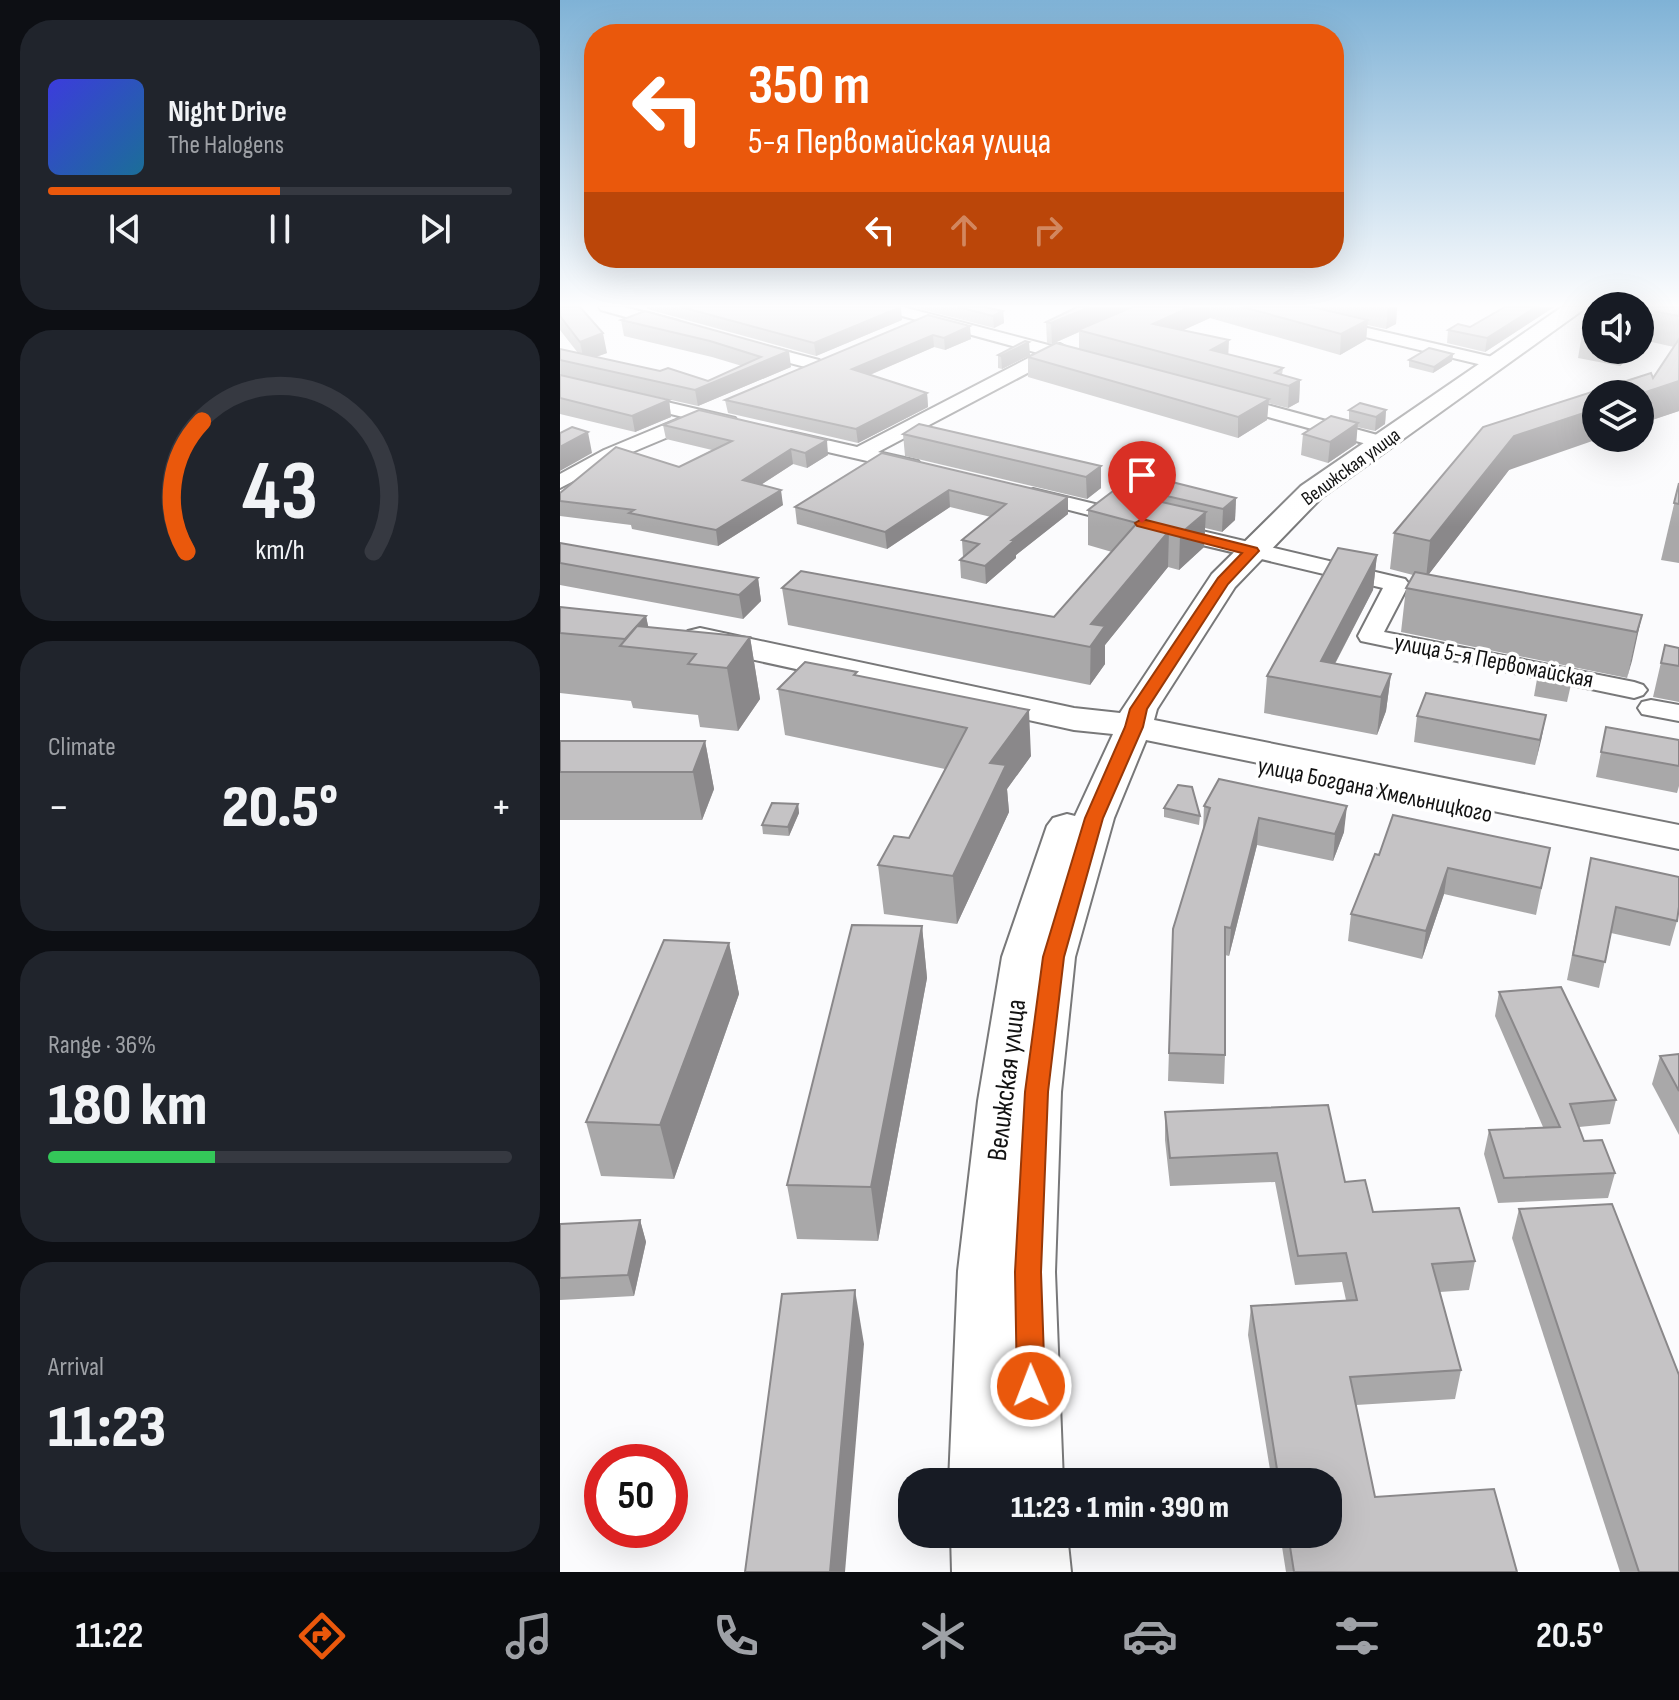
<!DOCTYPE html>
<html lang="en">
<head>
<meta charset="utf-8">
<style>
  :root { --surface:#171b24; --page:#20242c; --text:#f1f3f6; --muted:#9ea1a6; --line:#363941; --accent:#ea580c }
  body { margin:0; font-family:"Sofia Sans Condensed",sans-serif; background:var(--page); color:var(--text); height:100vh; display:flex; flex-direction:column; font-size:30px; white-space:nowrap }
  * { box-sizing:border-box; margin:0 }
  p { font-size:26px; color:var(--muted) }
  .icon { flex:none; width:44px; height:44px; fill:none; stroke:currentColor; stroke-width:2; stroke-linecap:round; stroke-linejoin:round }
  .map { position:relative; flex:1; overflow:hidden }
  .side { display:flex; flex-direction:column; gap:20px; padding:20px; background:#0d0f14; width:560px }
  .side>* { flex:none }
  .hud { position:absolute; left:24px; top:24px; width:760px; height:244px; border-radius:32px; box-shadow:0 8px 32px #0002; background:#ea580c; color:#fff; overflow:hidden }
  .controls { position:absolute; left:1022px; top:292px; display:grid; gap:16px }
  .controls a { display:grid; place-items:center; width:72px; height:72px; border-radius:50%; background:var(--surface); box-shadow:0 8px 32px #0002; font-size:40px }
  .speed { position:absolute; left:24px; top:1444px; display:flex; gap:16px; font-size:40px; font-weight:700; text-align:center }
  .speed>* { display:grid; place-content:center; width:104px; height:104px; border-radius:50%; background:var(--surface); box-shadow:0 8px 32px #0002; line-height:1 }
  .speed .limit { border:12px solid #d22; background:#fff; color:#111 }
  .pin { position:absolute; display:grid; place-items:center; width:68px; height:68px; color:#fff; margin:-82px -34px; border-radius:50% 50% 50% 0; rotate:-45deg; box-shadow:0 0 8px #0007 }
  .pin .icon { rotate:45deg }
  .me { position:absolute; width:88px; margin:-44px; rotate:359deg; stroke-linejoin:round; filter:drop-shadow(0 0 6px #0008) }
  .turn { display:flex; align-items:center; gap:28px; height:168px; padding:0 32px; font-size:36px }
  .turn .icon { width:104px; height:104px; stroke-width:2.5 }
  .turn b { display:block; font-size:56px; line-height:68px }
  .lanes { display:flex; align-items:center; height:76px; padding:0 32px; background:#0003; justify-content:center; gap:40px; direction:ltr }
  .lanes .off { opacity:.35 }
  .big { font-size:60px; font-weight:800; line-height:1.1 }
  .side .tile { flex:1; display:flex; flex-direction:column; justify-content:center; gap:12px; min-width:0; padding:0 28px; border-radius:32px; background:var(--page) }
  .side .dial { align-items:center; gap:0 }
  .dial svg { height:208px; overflow:visible; fill:none; stroke:var(--line); stroke-width:7; stroke-linecap:round; text-anchor:middle }
  .dial text { fill:var(--text); stroke:none }
  .song { display:flex; align-items:center; gap:24px }
  .cover { width:96px; height:96px; border-radius:12px; background:linear-gradient(135deg,hsl(240 70% 55%),hsl(200 70% 35%)) }
  .played { height:8px; border-radius:4px; background:linear-gradient(90deg,var(--accent) 50%,var(--line) 50%) }
  .keys { display:flex; justify-content:space-around; direction:ltr }
  .heat { display:flex; justify-content:space-between; align-items:center; font-size:44px; direction:ltr }
  .charge { height:12px; border-radius:6px; background:linear-gradient(90deg,#34c759 36%,var(--line) 0) }
  .trip { position:absolute; left:338px; top:1468px; width:444px; height:80px; border-radius:32px; background:var(--surface); box-shadow:0 8px 32px #0002; font-weight:800; line-height:80px; text-align:center }
  .menu { display:flex; height:128px; justify-content:space-around; align-items:center; background:#090b0e; color:var(--muted) }
  .menu .icon { width:56px; height:56px }
  .menu .active { color:var(--accent) }
  .menu b { font-size:36px; color:var(--text) }
  main { display:flex; flex:1; min-height:0 }
  .map>svg:first-child { display:block }
  .lines { fill:none; stroke-linecap:round; stroke-linejoin:round }
  .street-casing { stroke:#787879; stroke-width:4 }
  .secondary-casing { stroke:#787879; stroke-width:4 }
  .street { fill:#fff; fill-rule:evenodd }
  .secondary { fill:#fff; fill-rule:evenodd }
  .wall { fill:#a9a8a9 }
  .shaded-wall { fill:#8a888a }
  .building { fill:#c5c3c5; stroke:#8a888a; stroke-width:2 }
  .route { fill:#ea580c; stroke:#983908; stroke-width:2 }
  .labels { text-anchor:middle; dominant-baseline:central; stroke-width:7; stroke-linejoin:round; paint-order:stroke }
  .far-street-label { font-size:20px; fill:#121212; stroke:#fff }
  .street-label { font-size:24px; fill:#121212; stroke:#fff }
  .near-street-label { font-size:28px; fill:#121212; stroke:#fff }
</style>
</head>
<body>
<main>
<section class="side">
<div class="tile">
<div class="song"><i class="cover"></i><div><b>Night Drive</b><p>The Halogens</p></div></div>
<div class="played"></div>
<div class="keys"><svg class="icon" aria-label="previous" viewBox="0 0 24 24"><path d="M18 5L8 12l10 7zM5 5v14"/></svg><svg class="icon" aria-label="pause" viewBox="0 0 24 24"><path d="M8 5v14M16 5v14"/></svg><svg class="icon" aria-label="next" viewBox="0 0 24 24"><path d="M6 5l10 7-10 7zM19 5v14"/></svg></div>
</div>
<div class="tile dial"><svg viewBox="0 0 100 80">
<path d="M14 69A42 42 0 1 1 86 69"/>
<path d="M14 69A42 42 0 0 1 20 19" stroke="#ea580c"/>
<text x="50" y="56" font-size="32" font-weight="700">43</text>
<text x="50" y="72" font-size="11">km/h</text>
</svg></div>
<div class="tile"><p>Climate</p>
<div class="heat"><a>−</a><b class="big">20.5°</b><a>+</a></div>
</div>
<div class="tile"><p>Range · 36%</p><b class="big">180 km</b><div class="charge"></div></div>
<div class="tile"><p>Arrival</p><b class="big">11:23</b></div>
</section>
<div class="map">
<svg width="1119" height="1572" viewBox="0 0 1119 1572">
  <rect width="100%" height="100%" fill="#fbfbfd"/>
  <g class="lines">
    <defs>
      <g id="street">
        <path d="M39,307H64L118,321L120,325L112,330L41,310Z"/>
        <path d="M318,307H343L492,346L500,344L528,359L519,364L496,358L318,452L358,461L361,465L358,469L351,471L224,442L221,438L231,432L297,447L478,353L320,310Z"/>
        <path d="M690,307H717L941,359L944,363L935,368L692,310Z"/>
        <path d="M194,343L259,360L262,364L253,369L188,352L185,348Z"/>
        <path d="M0,377L175,418L178,422L168,428L144,422L58,458L0,488V474L44,450L123,417L0,387Z"/>
        <path d="M671,395L832,439L835,443L825,449L664,405L662,401L664,397Z"/>
        <path d="M473,489L572,513L575,518L564,524L466,499L463,495Z"/>
        <path d="M608,523L845,579L849,584L824,632L1074,682L1083,685L1087,690L1083,695L1074,698L801,641L798,636L823,588L600,535L597,530Z"/>
        <path d="M1091,700L1119,705V721L1082,714L1078,708L1082,702Z"/>
      </g>
      <g id="secondary">
        <path d="M1002,307H1027L761,498L675,587L597,709L594,720L1119,825V849L586,740L554,818L515,957L501,1092L495,1272L503,1482H389L398,1271L418,1101L442,957L487,826L493,818L507,814L515,816L553,734L514,730L140,648L128,645L123,638L128,631L140,628L514,708L560,713L652,574L741,486Z"/>
        <path d="M391,1534H507L511,1572H392Z"/>
      </g>
    </defs>
    <!-- street casing -->
    <use href="#street" class="street-casing"/>
    <!-- secondary casing -->
    <use href="#secondary" class="secondary-casing"/>
    <!-- street -->
    <use href="#street" class="street"/>
    <!-- secondary -->
    <use href="#secondary" class="secondary"/>
  </g>
  <!-- wall -->
  <g class="wall">
    <path d="M0,307L47,353L36,357L148,381L182,366L152,357L64,336L61,320L85,311L231,367L138,406L22,380L109,400L111,417L75,432L0,414V349L18,353L0,330Z"/>
    <path d="M87,307H338L342,320L256,356L87,309Z"/>
    <path d="M353,307H425L443,311L444,323L434,328Z"/>
    <path d="M517,307H837L836,324L826,329L807,325L806,340L780,355L650,318L623,330L668,354L723,368L722,375L740,380L739,402L728,408L708,403L707,420L678,438L468,377V357L519,349V332L492,344L487,343L486,322Z"/>
    <path d="M945,307H994L925,352L887,343L888,330L910,327Z"/>
    <path d="M1080,307H1119V411L1080,424V394L949,470L868,575L1082,615L1067,678L841,632L846,588L853,575L830,569L834,533L1093,378L1114,347L1087,341L1080,347Z"/>
    <path d="M368,315L411,339L385,350L374,347L310,375L367,393L368,407L298,443L168,413L165,400Z"/>
    <path d="M1036,318V350H1077L1060,366L1018,358L1023,328Z"/>
    <path d="M893,354L892,361L873,373L849,367V360Z"/>
    <path d="M438,355H470L442,369L438,368Z"/>
    <path d="M789,410H826L825,424L815,431L797,427L796,444L768,463L741,455L743,434L789,421Z"/>
    <path d="M103,425L268,455L247,468L233,464L201,485L223,505L158,546L72,529L71,525L0,516V501L119,467L152,450L106,439Z"/>
    <path d="M343,434L541,466V488L527,499L345,456Z"/>
    <path d="M322,453L508,514L456,555V558L426,584L401,578L400,560L403,557L402,540L431,517L390,507L327,549L237,524L235,507Z"/>
    <path d="M1119,483V563L1101,560Z"/>
    <path d="M572,488L676,498L675,520L662,532L645,528L644,547L619,570L608,567L545,645V664L530,685L228,625L222,588L494,617L552,552L528,545V510L572,495Z"/>
    <path d="M0,543L198,578L201,601L183,619L0,585Z"/>
    <path d="M817,555L813,590L775,664L831,674L826,711L817,735L704,713L707,676Z"/>
    <path d="M0,607L86,616L88,627L190,637L200,699L178,731L140,727L138,715L73,708L71,701L0,693Z"/>
    <path d="M1105,645L1119,648V702L1093,697Z"/>
    <path d="M1014,671L1007,702L974,696L977,679Z"/>
    <path d="M298,676L471,756L447,789L449,812L397,924L324,914L318,865L349,838L385,769L225,735L218,689Z"/>
    <path d="M986,715L975,765L854,742L857,716Z"/>
    <path d="M1046,727L1119,740V786L1117,793L1036,777Z"/>
    <path d="M0,741H145L154,789L142,820H0Z"/>
    <path d="M238,804L239,813L229,836L203,834L202,825Z"/>
    <path d="M644,806L784,832L773,861L697,845L669,956L665,955V1055L664,1084L608,1081L613,929L643,830Z"/>
    <path d="M604,808L640,816L639,825L604,817Z"/>
    <path d="M990,848L976,915L884,894L862,959L788,941L791,914L819,855Z"/>
    <path d="M1031,858L1117,921L1110,946L1051,933L1039,988L1007,980Z"/>
    <path d="M362,926L367,978L318,1241L237,1239L227,1185Z"/>
    <path d="M169,943L179,994L114,1179L41,1176L26,1122Z"/>
    <path d="M939,992L1056,1100L1050,1124L1019,1127L1024,1141L1055,1173L1048,1198L938,1203L924,1154L929,1130L983,1127L935,1016Z"/>
    <path d="M1119,1054V1135L1092,1084L1100,1056Z"/>
    <path d="M768,1105L785,1182L813,1212L915,1261L909,1290L880,1292L901,1370L895,1399L796,1405L815,1497L957,1572H726L720,1534H768V1482H712L688,1335L691,1306L786,1300L782,1282L735,1285L715,1182L610,1186L605,1140V1112Z"/>
    <path d="M959,1209L1119,1572H1060L952,1238Z"/>
    <path d="M80,1220L86,1242L74,1296L0,1300V1224Z"/>
  </g>
  <!-- shaded-wall -->
  <g class="shaded-wall">
    <path d="M341,307L342,320L256,356L254,343Z"/>
    <path d="M530,307H577L518,330L519,332L492,344L491,323Z"/>
    <path d="M630,307H650V318L593,344V324Z"/>
    <path d="M832,307H837L836,324L826,329L828,309Z"/>
    <path d="M976,307H994L925,352L927,338Z"/>
    <path d="M443,311L444,323L434,328L433,316Z"/>
    <path d="M1093,311L1087,341L1080,347V323Z"/>
    <path d="M808,320L806,340L780,355L781,334Z"/>
    <path d="M410,326L411,339L385,350L384,338Z"/>
    <path d="M43,333L47,353L24,361L20,342Z"/>
    <path d="M373,335L374,347L293,382L292,369Z"/>
    <path d="M669,340L668,361L651,350Z"/>
    <path d="M469,342L470,355L442,369L441,356Z"/>
    <path d="M1063,350H1077L1060,366Z"/>
    <path d="M229,351L231,367L138,406L135,390Z"/>
    <path d="M893,354L892,361L873,373L874,367Z"/>
    <path d="M740,380L739,402L728,408L729,386Z"/>
    <path d="M1119,381V411L1080,424V394Z"/>
    <path d="M367,393L368,407L298,443L296,429Z"/>
    <path d="M709,399L707,420L678,438V417Z"/>
    <path d="M109,400L111,417L75,432L72,416Z"/>
    <path d="M1036,409V438H1041L949,470L866,578L870,541L954,436Z"/>
    <path d="M826,410L825,424L815,431L816,417Z"/>
    <path d="M798,423L796,444L768,463L770,442Z"/>
    <path d="M28,432L32,453L0,471V447Z"/>
    <path d="M267,440L268,455L247,468L245,453Z"/>
    <path d="M231,449L233,464L185,495L183,480Z"/>
    <path d="M541,466V488L527,499L526,477Z"/>
    <path d="M221,490L223,505L158,546L156,530Z"/>
    <path d="M389,490L390,507L327,549L325,532Z"/>
    <path d="M508,497V514L456,555V558L426,584L425,566L452,540Z"/>
    <path d="M676,498L675,520L662,532L663,509Z"/>
    <path d="M646,512L644,547L619,570L620,534Z"/>
    <path d="M609,531L608,567L545,645V664L530,685L531,624Z"/>
    <path d="M817,555L813,590L763,686L761,661Z"/>
    <path d="M198,578L201,601L183,619L179,595Z"/>
    <path d="M1082,615L1072,661L1067,678L1077,632Z"/>
    <path d="M86,616L93,649L65,639Z"/>
    <path d="M190,637L200,699L178,731L167,668Z"/>
    <path d="M831,674L826,711L817,735L821,697Z"/>
    <path d="M469,710L471,756L447,789L449,812L397,924L393,876L430,763Z"/>
    <path d="M986,715L981,741L975,765L980,740Z"/>
    <path d="M145,741L154,789L142,820L133,772Z"/>
    <path d="M238,804L239,813L229,836L228,827Z"/>
    <path d="M787,806L784,832L773,861L775,834Z"/>
    <path d="M699,818L697,845L669,956L671,928Z"/>
    <path d="M888,868L884,894L862,959L866,931Z"/>
    <path d="M362,926L367,978L318,1241L311,1187Z"/>
    <path d="M169,943L179,994L114,1179L100,1125Z"/>
    <path d="M80,1220L86,1242L74,1296L68,1275Z"/>
    <path d="M295,1290L304,1344L285,1572H270Z"/>
  </g>
  <!-- building -->
  <g class="building">
    <path d="M0,307H20L43,333L20,342L0,316Z"/>
    <path d="M121,307H341L254,343Z"/>
    <path d="M398,307H425L443,311L433,316Z"/>
    <path d="M517,307H530L491,323L486,322Z"/>
    <path d="M572,307H630L593,324L669,340L651,350L723,368L715,373L740,380L729,386L518,330Z"/>
    <path d="M683,307H752L808,320L781,334Z"/>
    <path d="M945,307H976L927,338L888,330L898,324L910,327Z"/>
    <path d="M1080,307H1119V316L1093,311L1080,323Z"/>
    <path d="M85,311L229,351L135,390L0,360V349L100,371L108,368L148,381L201,357L150,341L61,320Z"/>
    <path d="M368,315L410,326L384,338L373,335L292,369L367,393L296,429L165,400Z"/>
    <path d="M1036,318V330L1023,328Z"/>
    <path d="M1119,339V381L1080,394H1036V409L954,436L870,541L834,533L923,427L1091,373L1093,378Z"/>
    <path d="M465,341L469,342L441,356L438,355Z"/>
    <path d="M496,343L709,399L678,417L468,357Z"/>
    <path d="M869,348L893,354L874,367L849,360Z"/>
    <path d="M0,375L109,400L72,416L0,398Z"/>
    <path d="M800,403L826,410L816,417L789,410Z"/>
    <path d="M139,410L267,440L245,453L231,449L183,480L221,490L156,530L69,513L74,510L0,501V493L56,447L119,467L172,441L103,425Z"/>
    <path d="M771,416L798,423L770,442L743,434Z"/>
    <path d="M359,424L541,466L526,477L343,434Z"/>
    <path d="M12,427L28,432L0,447V433Z"/>
    <path d="M322,453L508,497L452,540H455L425,566L400,560L419,544L402,540L446,504L389,490L325,532L235,507Z"/>
    <path d="M588,476L676,498L663,509L572,488Z"/>
    <path d="M1119,483V504L1114,503Z"/>
    <path d="M553,491L646,512L620,534L609,531L531,624L545,626L530,647L222,588L241,571L494,617L577,523L528,510Z"/>
    <path d="M0,543L198,578L179,595L0,563Z"/>
    <path d="M778,548L817,555L761,661L831,674L821,697L707,676Z"/>
    <path d="M855,572L1082,615L1077,632L846,588Z"/>
    <path d="M0,607L86,616L65,639L0,633Z"/>
    <path d="M77,626L190,637L167,668L128,664L136,654L60,646Z"/>
    <path d="M1105,645L1119,648V666L1101,663Z"/>
    <path d="M245,662L297,672L294,675L469,710L430,763L446,765L393,876L318,865L334,836L349,838L407,728L218,689Z"/>
    <path d="M981,664L1014,671L1010,685L977,679Z"/>
    <path d="M866,693L986,715L980,740L857,716Z"/>
    <path d="M1046,727L1119,740V766L1041,752Z"/>
    <path d="M0,741H145L133,772H0Z"/>
    <path d="M659,779L787,806L775,834L699,818L671,928L665,927V1055L609,1053L613,929L650,808L644,806Z"/>
    <path d="M618,785L632,787L640,816L604,808Z"/>
    <path d="M212,803L238,804L228,827L202,825Z"/>
    <path d="M833,815L990,848L981,888L888,868L866,931L791,914L815,854L819,855Z"/>
    <path d="M1031,858L1119,877V907L1117,921L1056,907L1045,962L1013,955Z"/>
    <path d="M292,925L362,926L311,1187L227,1185Z"/>
    <path d="M104,940L169,943L100,1125L26,1122Z"/>
    <path d="M1001,987L1056,1100L1010,1104L1024,1141L1042,1140L1055,1173L944,1178L929,1130L1000,1127L939,992Z"/>
    <path d="M1119,1054V1091L1100,1056Z"/>
    <path d="M768,1105L785,1182L805,1180L813,1212L899,1208L915,1261L872,1264L901,1370L790,1377L815,1497L934,1489L957,1572H734L728,1534H768V1482H719L691,1306L797,1300L786,1253L738,1256L717,1153L610,1158L605,1112Z"/>
    <path d="M1052,1204L1119,1375V1572H1079L959,1209Z"/>
    <path d="M80,1220L68,1275L0,1278V1224Z"/>
    <path d="M295,1290L270,1572H185L222,1294Z"/>
  </g>
  <!-- sky -->
  <linearGradient id="sky" x2="0" y2="1"><stop stop-color="#7fb2d6"/><stop offset="0.58" stop-color="#fdfdfe"/><stop offset="1" stop-color="#fdfdfe" stop-opacity="0"/></linearGradient>
  <rect width="1119" height="527" fill="url(#sky)"/>
  <!-- route -->
  <path class="route" d="M582,519L697,548L699,551L668,584L587,709L583,727L543,818L504,957L488,1092L481,1272L485,1386L481,1395L471,1399L461,1395L457,1386L455,1272L465,1092L483,957L525,818L565,727L570,709L658,578L682,553L577,526L575,523Z"/>
  <g class="labels">
    <!-- far-street labels -->
    <g class="far-street-label">
      <text transform="translate(791 467) rotate(-36)">Велижская улица</text>
    </g>
    <!-- street labels -->
    <g class="street-label">
      <text transform="translate(934 661) rotate(11)">улица 5-я Первомайская</text>
      <text transform="translate(815 790) rotate(12)">улица Богдана Хмельницкого</text>
    </g>
    <!-- near-street labels -->
    <g class="near-street-label">
      <text transform="translate(447 1080) rotate(-83)">Велижская улица</text>
    </g>
  </g>
</svg>
<div class="controls">
<a><svg class="icon" aria-label="sound" viewBox="0 0 24 24"><path d="M4 9h4l5-4v14l-5-4H4zM17 9q2 3 0 6"/></svg></a>
<a><svg class="icon" aria-label="layers" viewBox="0 0 24 24"><path d="M12 4l9 5-9 5-9-5zM3 14l9 5 9-5"/></svg></a>
</div>
<div class="speed"><div class="limit">50</div></div>
<div class="pin" style="left:582px;top:523px;background:#d93025"><svg class="icon" aria-label="arrive" viewBox="0 0 24 24"><path d="M6 21V4h12l-3 4 3 4H6"/></svg></div>
<svg class="me" style="left:471px;top:1386px" viewBox="-20 -20 40 40"><circle r="17" fill="#ea580c" stroke="#fff" stroke-width="3"/><path d="M0-11L8 9 0 5-8 9z" fill="#fff"/></svg>
<div class="trip">11:23 · 1 min · 390 m</div>
<div class="hud">
<div class="turn"><svg class="icon" aria-label="left" viewBox="0 0 24 24"><path d="M17 20v-9H6M10 6l-5 5 5 5"/></svg><div><b>350 m</b>5-я Первомайская улица</div></div>
<div class="lanes"><svg class="icon" aria-label="left" viewBox="0 0 24 24"><path d="M17 20v-9H6M10 6l-5 5 5 5"/></svg><svg class="icon off" aria-label="ahead" viewBox="0 0 24 24"><path d="M12 20V5M6 11l6-6 6 6"/></svg><svg class="icon off" aria-label="right" viewBox="0 0 24 24"><path d="M7 20v-9h11M14 6l5 5-5 5"/></svg></div>
</div>
</div>
</main>
<nav class="menu">
<b>11:22</b>
<svg class="icon active" aria-label="directions" viewBox="0 0 24 24"><path d="M12 3l9 9-9 9-9-9zM9 14v-3h6M13 9l2 2-2 2"/></svg>
<svg class="icon" aria-label="music" viewBox="0 0 24 24"><path d="M9 18V5l10-2v13"/><circle cx="6" cy="18" r="3"/><circle cx="16" cy="16" r="3"/></svg>
<svg class="icon" aria-label="phone" viewBox="0 0 24 24"><path d="M5 4h4l2 5-3 2q2 4 5 5l2-3 5 2v4C11 20 4 13 5 4z"/></svg>
<svg class="icon" aria-label="climate" viewBox="0 0 24 24"><path d="M12 3v18M4 7l16 10M4 17L20 7"/></svg>
<svg class="icon" aria-label="car" viewBox="0 0 24 24"><path d="M5 17H2v-5l4-1 3-4h7l3 4 3 1v5h-3M9 17h6M6 11h13"/><circle cx="7" cy="17" r="2"/><circle cx="17" cy="17" r="2"/></svg>
<svg class="icon" aria-label="filters" viewBox="0 0 24 24"><path d="M4 7h16M4 17h16"/><circle cx="9" cy="7" r="2"/><circle cx="15" cy="17" r="2"/></svg>
<b>20.5°</b>
</nav>
</body>
</html>
